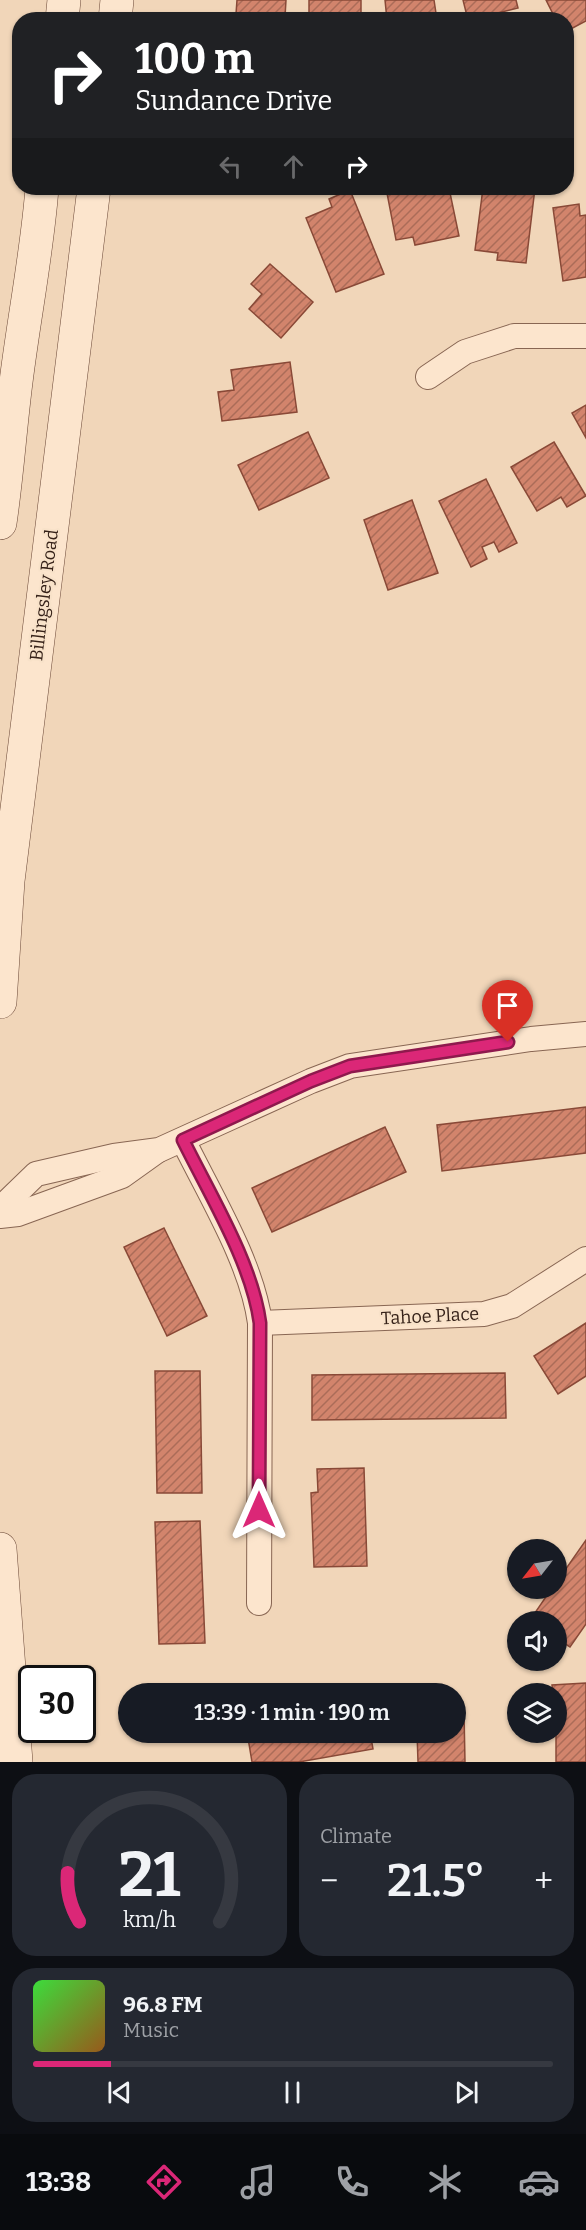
<!DOCTYPE html>
<html lang="en">
<head>
<meta charset="utf-8">
<style>
  :root { --surface:#171b24; --page:#242831; --text:#f1f3f6; --muted:#9ea1a6; --line:#363941; --accent:#db2777 }
  body { margin:0; font-family:Bitter,serif; background:var(--page); color:var(--text); height:100vh; display:flex; flex-direction:column; font-size:22px; white-space:nowrap }
  * { box-sizing:border-box; margin:0 }
  p { font-size:20px; color:var(--muted) }
  .icon { flex:none; width:33px; height:33px; fill:none; stroke:currentColor; stroke-width:2; stroke-linecap:round; stroke-linejoin:round }
  .map { position:relative; height:1762px; overflow:hidden }
  .details { display:flex; flex-direction:column; gap:12px; padding:12px; background:#0d0f14; flex:1 }
  .details>* { flex:none }
  .guide { position:absolute; left:12px; top:12px; width:562px; height:183px; border-radius:24px; box-shadow:0 2px 4px #0004; background:#202124; color:#fff; overflow:hidden }
  .needle { width:39px; rotate:239deg }
  .controls { position:absolute; left:507px; top:1539px; display:grid; gap:12px }
  .controls a { display:grid; place-items:center; width:60px; height:60px; border-radius:50%; background:var(--surface); box-shadow:0 2px 4px #0004; font-size:30px }
  .speed { position:absolute; left:18px; top:1665px; display:flex; gap:12px; font-size:30px; font-weight:700; text-align:center }
  .speed>* { display:grid; place-content:center; width:78px; height:78px; border-radius:50%; background:var(--surface); box-shadow:0 2px 4px #0004; line-height:1 }
  .speed .limit { border:3px solid #111; border-radius:9px; background:#fff; color:#111 }
  .pin { position:absolute; display:grid; place-items:center; width:51px; height:51px; color:#fff; margin:-62px -26px; border-radius:50% 50% 50% 0; rotate:-45deg; box-shadow:0 0 6px #0007 }
  .pin .icon { rotate:45deg }
  .me { position:absolute; width:66px; margin:-33px; rotate:0deg; stroke-linejoin:round; filter:drop-shadow(0 0 4px #0008) }
  .turn { display:flex; align-items:center; gap:21px; height:126px; padding:0 24px; font-size:27px }
  .turn .icon { width:78px; height:78px; stroke-width:2.5 }
  .turn b { display:block; font-size:42px; line-height:51px }
  .lanes { display:flex; align-items:center; height:57px; padding:0 24px; background:#0003; justify-content:center; gap:30px; direction:ltr }
  .lanes .off { opacity:.35 }
  .big { font-size:45px; font-weight:600; line-height:1.1 }
  .details .widget { flex:1; display:flex; flex-direction:column; justify-content:center; gap:9px; min-width:0; padding:0 21px; border-radius:24px; background:var(--page) }
  .details .dial { align-items:center; gap:0 }
  .dial svg { height:156px; overflow:visible; fill:none; stroke:var(--line); stroke-width:7; stroke-linecap:round; text-anchor:middle }
  .dial text { fill:var(--text); stroke:none }
  .song { display:flex; align-items:center; gap:18px }
  .cover { width:72px; height:72px; border-radius:9px; background:linear-gradient(135deg,hsl(120 70% 55%),hsl(30 70% 35%)) }
  .played { height:6px; border-radius:3px; background:linear-gradient(90deg,var(--accent) 15%,var(--line) 15%) }
  .keys { display:flex; justify-content:space-around; direction:ltr }
  .heat { display:flex; justify-content:space-between; align-items:center; font-size:33px; direction:ltr }
  .details .tiles { flex:1; display:grid; gap:12px; grid-template-columns:1fr 1fr }
  .widget:last-child { grid-column:span 2 }
  .trip { position:absolute; left:118px; top:1683px; width:348px; height:60px; border-radius:30px; background:var(--surface); box-shadow:0 2px 4px #0004; font-weight:600; line-height:60px; text-align:center }
  .tabs { display:flex; height:96px; justify-content:space-around; align-items:center; background:#090b0e; color:var(--muted) }
  .tabs .icon { width:42px; height:42px }
  .tabs .active { color:var(--accent) }
  .tabs b { font-size:27px; color:var(--text) }
  .map>svg:first-child { display:block }
  .building { fill:url(#building-hatch); stroke:#894937; stroke-width:1.5 }
  .lines { fill:none; stroke-linecap:round; stroke-linejoin:round }
  .minor-casing { stroke:#886653; stroke-width:26 }
  .secondary-casing { stroke:#6a4736; stroke-width:34 }
  .minor { stroke:#fce5cd; stroke-width:24 }
  .secondary { stroke:#fce5cd; stroke-width:33 }
  .route-casing { stroke:#8e194d; stroke-width:15 }
  .route { stroke:#db2777; stroke-width:10 }
  .labels { text-anchor:middle; dominant-baseline:central; stroke-width:4.5; stroke-linejoin:round; paint-order:stroke }
  .street-label { font-size:18px; fill:#362219; stroke:#f8e2c9 }
</style>
</head>
<body>
<div class="map">
<svg width="586" height="1762" viewBox="0 0 586 1762">
  <defs>
    <pattern id="building-hatch" width="6" height="6" patternUnits="userSpaceOnUse" patternTransform="scale(1.5)"><rect width="6" height="6" fill="#d2846c"/><path d="M-1 1l2-2M0 6l6-6M5 7l2-2" fill="none" stroke="#ab6c58"/></pattern>
  </defs>
  <rect width="100%" height="100%" fill="#f1d6b9"/>
  <!-- building -->
  <g class="building">
    <path d="M237,0H286L285,17L236,14Z"/>
    <rect x="309" y="0" width="52" height="20"/>
    <path d="M385,0H434L437,20H387Z"/>
    <path d="M463,0H516L518,8L468,20Z"/>
    <path d="M546,0H586V21L567,31V20H556Z"/>
    <path d="M386,188H414V191L449,188L459,236L415,245L413,237L396,240Z"/>
    <path d="M483,188H535L526,263L497,260L498,253L475,250Z"/>
    <path d="M350,190L384,274L336,292L306,218L332,207L329,199Z"/>
    <path d="M579,204L580,216L586,215V277L563,281L553,208Z"/>
    <path d="M270,264L313,302L281,338L249,309L262,294L251,284Z"/>
    <path d="M290,362L297,412L222,421L218,392L234,390L231,370Z"/>
    <path d="M586,405V438L572,413Z"/>
    <path d="M308,432L329,478L259,510L238,465Z"/>
    <path d="M554,442L586,496L567,507L561,497L537,511L511,467Z"/>
    <path d="M486,479L517,543L499,552L494,542L482,547L487,559L471,567L439,501Z"/>
    <path d="M412,500L438,573L388,590L364,520Z"/>
    <path d="M586,1107V1153L442,1171L437,1125Z"/>
    <path d="M385,1127L406,1172L272,1232L252,1188Z"/>
    <path d="M164,1228L207,1316L167,1336L124,1247Z"/>
    <path d="M586,1323V1376L558,1394L534,1356Z"/>
    <path d="M155,1371H200L202,1493H157Z"/>
    <path d="M505,1373L506,1418L312,1420V1375Z"/>
    <path d="M364,1468L367,1566L314,1567L311,1493L318,1492L317,1469Z"/>
    <path d="M200,1521L205,1643L159,1644L155,1522Z"/>
    <path d="M586,1540V1624L570,1647L556,1638V1622L530,1620L552,1588H556V1583Z"/>
    <path d="M586,1683V1762H556V1694H553L552,1685Z"/>
    <path d="M456,1712H464L465,1762H418L417,1732H456Z"/>
    <path d="M247,1732H370L373,1749L299,1762H252Z"/>
  </g>
  <g class="lines">
    <defs>
      <g id="minor">
        <path d="M428,377L465,352L514,336H586"/>
        <path d="M183,1140C210,1195 252,1263 260,1323L259,1603"/>
        <path d="M0,1209L36,1174L114,1156L159,1150L311,1081L350,1066L531,1039L586,1034"/>
        <path d="M0,1216L18,1214L122,1176L157,1151"/>
        <path d="M260,1323L484,1314L512,1306L586,1259"/>
      </g>
      <g id="secondary">
        <path d="M62,20L64,0"/>
        <path d="M115,20L117,0"/>
        <path d="M0,523C7,476 10,429 16,382C24,317 37,253 42,188"/>
        <path d="M0,1002L8,881L94,188"/>
        <path d="M0,1549L16,1762"/>
      </g>
    </defs>
    <!-- minor casing -->
    <use href="#minor" class="minor-casing"/>
    <!-- secondary casing -->
    <use href="#secondary" class="secondary-casing"/>
    <!-- minor -->
    <use href="#minor" class="minor"/>
    <!-- secondary -->
    <use href="#secondary" class="secondary"/>
  </g>
  <g class="lines">
    <defs>
      <path id="route" d="M259,1510L260,1323C252,1263 210,1195 183,1140L311,1081L350,1066L508,1042"/>
    </defs>
    <!-- route casing -->
    <use href="#route" class="route-casing"/>
    <!-- route -->
    <use href="#route" class="route"/>
  </g>
  <g class="labels">
    <!-- street labels -->
    <g class="street-label">
      <text transform="translate(44 595) rotate(-83)">Billingsley Road</text>
      <text transform="translate(430 1316) rotate(-3)">Tahoe Place</text>
    </g>
  </g>
</svg>
<div class="controls">
<a><svg class="needle" viewBox="-14 -14 28 28"><path d="M0-13l5 13h-10z" fill="#e53935"/><path d="M0 13l5-13h-10z" fill="#9ea1a6"/></svg></a>
<a><svg class="icon" aria-label="sound" viewBox="0 0 24 24"><path d="M4 9h4l5-4v14l-5-4H4zM17 9q2 3 0 6"/></svg></a>
<a><svg class="icon" aria-label="layers" viewBox="0 0 24 24"><path d="M12 4l9 5-9 5-9-5zM3 14l9 5 9-5"/></svg></a>
</div>
<div class="speed"><div class="limit">30</div></div>
<div class="pin" style="left:508px;top:1042px;background:#d93025"><svg class="icon" aria-label="arrive" viewBox="0 0 24 24"><path d="M6 21V4h12l-3 4 3 4H6"/></svg></div>
<svg class="me" style="left:259px;top:1510px" viewBox="-20 -20 40 40"><path d="M0-17L14 15 0 8-14 15z" fill="#db2777" stroke="#fff" stroke-width="4"/></svg>
<div class="trip">13:39 · 1 min · 190 m</div>
<div class="guide">
<div class="turn"><svg class="icon" aria-label="right" viewBox="0 0 24 24"><path d="M7 20v-9h11M14 6l5 5-5 5"/></svg><div><b>100 m</b>Sundance Drive</div></div>
<div class="lanes"><svg class="icon off" aria-label="left" viewBox="0 0 24 24"><path d="M17 20v-9H6M10 6l-5 5 5 5"/></svg><svg class="icon off" aria-label="ahead" viewBox="0 0 24 24"><path d="M12 20V5M6 11l6-6 6 6"/></svg><svg class="icon" aria-label="right" viewBox="0 0 24 24"><path d="M7 20v-9h11M14 6l5 5-5 5"/></svg></div>
</div>
</div>
<section class="details">
<div class="tiles">
<div class="widget dial"><svg viewBox="0 0 100 80">
<path d="M14 69A42 42 0 1 1 86 69"/>
<path d="M14 69A42 42 0 0 1 8 44" stroke="#db2777"/>
<text x="50" y="56" font-size="32" font-weight="700">21</text>
<text x="50" y="72" font-size="11">km/h</text>
</svg></div>
<div class="widget"><p>Climate</p>
<div class="heat"><a>−</a><b class="big">21.5°</b><a>+</a></div>
</div>
<div class="widget">
<div class="song"><i class="cover"></i><div><b>96.8 FM</b><p>Music</p></div></div>
<div class="played"></div>
<div class="keys"><svg class="icon" aria-label="previous" viewBox="0 0 24 24"><path d="M18 5L8 12l10 7zM5 5v14"/></svg><svg class="icon" aria-label="pause" viewBox="0 0 24 24"><path d="M8 5v14M16 5v14"/></svg><svg class="icon" aria-label="next" viewBox="0 0 24 24"><path d="M6 5l10 7-10 7zM19 5v14"/></svg></div>
</div>
</div>
</section>
<nav class="tabs">
<b>13:38</b>
<svg class="icon active" aria-label="directions" viewBox="0 0 24 24"><path d="M12 3l9 9-9 9-9-9zM9 14v-3h6M13 9l2 2-2 2"/></svg>
<svg class="icon" aria-label="music" viewBox="0 0 24 24"><path d="M9 18V5l10-2v13"/><circle cx="6" cy="18" r="3"/><circle cx="16" cy="16" r="3"/></svg>
<svg class="icon" aria-label="phone" viewBox="0 0 24 24"><path d="M5 4h4l2 5-3 2q2 4 5 5l2-3 5 2v4C11 20 4 13 5 4z"/></svg>
<svg class="icon" aria-label="climate" viewBox="0 0 24 24"><path d="M12 3v18M4 7l16 10M4 17L20 7"/></svg>
<svg class="icon" aria-label="car" viewBox="0 0 24 24"><path d="M5 17H2v-5l4-1 3-4h7l3 4 3 1v5h-3M9 17h6M6 11h13"/><circle cx="7" cy="17" r="2"/><circle cx="17" cy="17" r="2"/></svg>
</nav>
</body>
</html>
